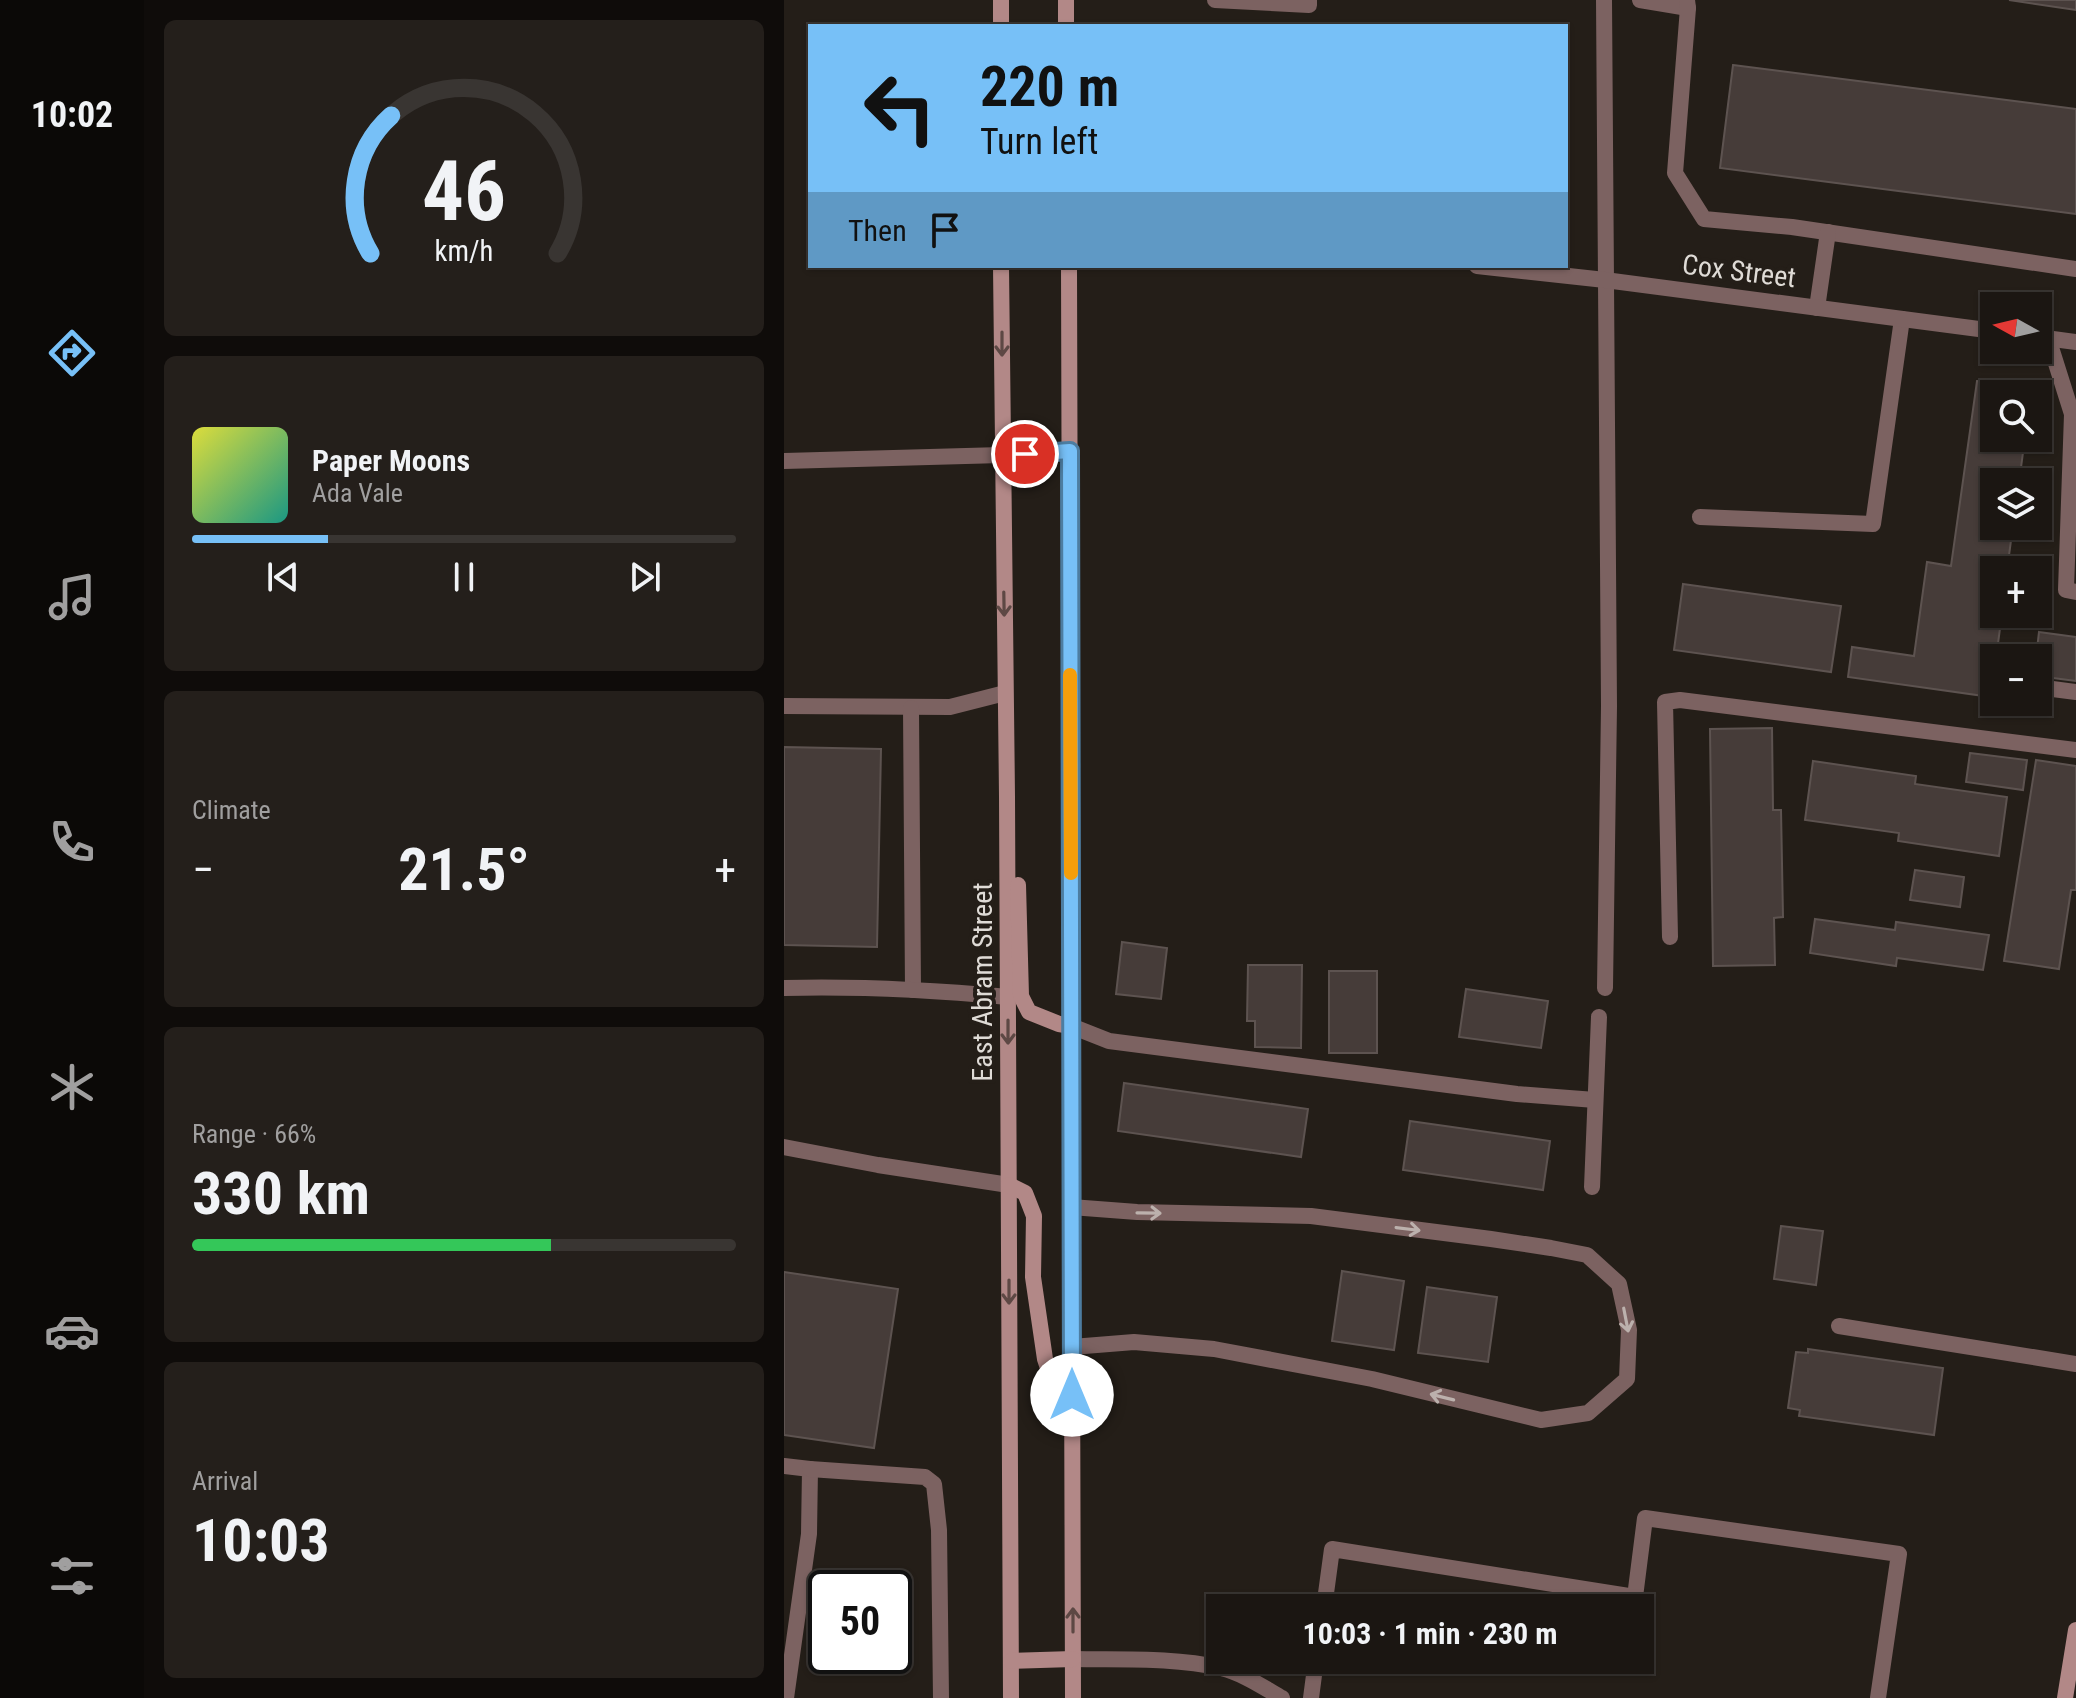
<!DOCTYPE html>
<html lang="en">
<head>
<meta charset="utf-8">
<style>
  :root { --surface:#1b1612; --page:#241f1b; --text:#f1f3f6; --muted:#a09f9f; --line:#393532; --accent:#77c0f7 }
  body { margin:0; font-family:"Roboto Condensed",sans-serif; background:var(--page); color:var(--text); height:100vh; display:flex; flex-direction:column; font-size:30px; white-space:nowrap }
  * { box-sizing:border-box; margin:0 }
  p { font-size:26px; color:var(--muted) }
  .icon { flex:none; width:44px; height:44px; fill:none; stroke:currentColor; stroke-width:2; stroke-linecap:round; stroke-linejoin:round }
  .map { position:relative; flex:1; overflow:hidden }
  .panel { display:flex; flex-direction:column; gap:20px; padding:20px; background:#0f0c0a; width:640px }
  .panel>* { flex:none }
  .banner { position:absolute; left:24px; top:24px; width:760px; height:244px; border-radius:0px; box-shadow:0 2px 6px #0004,0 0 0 2px var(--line); background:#77c0f7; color:#111; overflow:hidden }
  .needle { width:52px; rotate:278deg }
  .controls { position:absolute; left:1196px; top:292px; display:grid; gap:16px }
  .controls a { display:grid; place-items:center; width:72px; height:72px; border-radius:0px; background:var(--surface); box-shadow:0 2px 6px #0004,0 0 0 2px var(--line); font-size:40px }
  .speed { position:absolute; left:24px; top:1570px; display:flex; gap:16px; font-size:40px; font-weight:700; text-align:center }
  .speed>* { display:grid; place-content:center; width:104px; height:104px; border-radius:50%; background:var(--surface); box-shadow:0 2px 6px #0004,0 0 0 2px var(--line); line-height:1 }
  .speed .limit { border:4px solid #111; border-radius:12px; background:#fff; color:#111 }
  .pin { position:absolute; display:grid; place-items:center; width:68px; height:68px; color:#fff; margin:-34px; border:4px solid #fff; border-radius:50%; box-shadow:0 2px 8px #0007 }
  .me { position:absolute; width:88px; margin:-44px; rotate:0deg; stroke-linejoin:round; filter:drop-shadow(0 0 6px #0008) }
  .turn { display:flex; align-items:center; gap:28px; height:168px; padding:0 40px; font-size:36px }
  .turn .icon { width:104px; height:104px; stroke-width:2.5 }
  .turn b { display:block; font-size:56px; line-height:68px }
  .then { display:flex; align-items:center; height:76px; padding:0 40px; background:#0003; gap:16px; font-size:30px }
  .big { font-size:60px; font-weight:700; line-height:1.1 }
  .panel .tile { flex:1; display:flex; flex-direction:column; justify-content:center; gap:12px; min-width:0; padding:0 28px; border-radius:12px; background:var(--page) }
  .panel .dial { align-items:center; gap:0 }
  .dial svg { height:208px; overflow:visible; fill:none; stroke:var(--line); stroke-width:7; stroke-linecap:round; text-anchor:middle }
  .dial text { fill:var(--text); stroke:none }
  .song { display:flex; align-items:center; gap:24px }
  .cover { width:96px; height:96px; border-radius:12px; background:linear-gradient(135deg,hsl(60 70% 55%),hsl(170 70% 35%)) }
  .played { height:8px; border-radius:4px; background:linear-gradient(90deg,var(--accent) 25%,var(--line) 25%) }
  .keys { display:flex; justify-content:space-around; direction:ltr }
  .heat { display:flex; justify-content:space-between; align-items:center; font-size:44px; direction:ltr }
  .charge { height:12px; border-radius:6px; background:linear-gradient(90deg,#34c759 66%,var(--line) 0) }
  .trip { position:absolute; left:422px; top:1594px; width:448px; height:80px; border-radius:0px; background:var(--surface); box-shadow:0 2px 6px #0004,0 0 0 2px var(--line); font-weight:700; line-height:80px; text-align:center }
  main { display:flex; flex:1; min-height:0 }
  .tabs { display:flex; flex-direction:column; width:144px; justify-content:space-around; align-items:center; background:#0b0907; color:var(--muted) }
  .tabs .icon { width:56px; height:56px }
  .tabs .selected { color:var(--accent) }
  .tabs b { font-size:36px; color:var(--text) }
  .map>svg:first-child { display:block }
  .building { fill:#463c39; stroke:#5d5350; stroke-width:2 }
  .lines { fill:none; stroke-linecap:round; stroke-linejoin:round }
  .lane { stroke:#7c6261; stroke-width:16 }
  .street { stroke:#7c6261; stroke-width:16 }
  .secondary { stroke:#b28887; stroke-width:16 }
  .oneway { stroke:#5d4844 }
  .oneway2 { stroke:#bcb1ad }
  .route-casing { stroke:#4d7da1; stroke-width:20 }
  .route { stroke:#77c0f7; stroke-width:14 }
  .slow { stroke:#f59e0b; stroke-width:14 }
  .labels { text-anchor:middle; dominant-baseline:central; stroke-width:8; stroke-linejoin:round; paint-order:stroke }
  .street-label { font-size:28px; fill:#dfdbd6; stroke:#241e18 }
</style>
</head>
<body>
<main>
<nav class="tabs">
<b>10:02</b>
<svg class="icon selected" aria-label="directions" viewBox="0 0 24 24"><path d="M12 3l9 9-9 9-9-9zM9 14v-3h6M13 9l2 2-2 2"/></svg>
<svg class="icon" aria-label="music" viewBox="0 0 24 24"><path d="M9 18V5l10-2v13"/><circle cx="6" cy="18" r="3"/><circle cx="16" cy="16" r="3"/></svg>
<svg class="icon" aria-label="phone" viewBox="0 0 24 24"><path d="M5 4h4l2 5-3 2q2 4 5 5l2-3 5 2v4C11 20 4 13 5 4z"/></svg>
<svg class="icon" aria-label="climate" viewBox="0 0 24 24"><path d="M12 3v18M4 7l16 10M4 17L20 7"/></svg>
<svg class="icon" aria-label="car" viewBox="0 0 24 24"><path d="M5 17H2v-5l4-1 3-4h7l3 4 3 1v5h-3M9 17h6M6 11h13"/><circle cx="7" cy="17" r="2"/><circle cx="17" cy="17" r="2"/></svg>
<svg class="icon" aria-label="filters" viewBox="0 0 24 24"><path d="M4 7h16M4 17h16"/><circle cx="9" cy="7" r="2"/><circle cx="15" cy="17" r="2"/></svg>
</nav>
<section class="panel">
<div class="tile dial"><svg viewBox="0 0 100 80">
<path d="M14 69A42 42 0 1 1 86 69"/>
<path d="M14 69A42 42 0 0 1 22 16" stroke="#77c0f7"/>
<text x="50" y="56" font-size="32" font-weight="700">46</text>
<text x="50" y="72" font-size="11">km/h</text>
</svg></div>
<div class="tile">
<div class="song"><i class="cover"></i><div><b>Paper Moons</b><p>Ada Vale</p></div></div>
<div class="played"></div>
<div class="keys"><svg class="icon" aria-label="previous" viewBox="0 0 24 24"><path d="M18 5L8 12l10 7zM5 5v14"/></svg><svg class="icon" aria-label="pause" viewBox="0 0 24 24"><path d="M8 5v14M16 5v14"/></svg><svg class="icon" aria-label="next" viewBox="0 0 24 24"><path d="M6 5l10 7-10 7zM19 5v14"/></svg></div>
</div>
<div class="tile"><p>Climate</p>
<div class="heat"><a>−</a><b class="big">21.5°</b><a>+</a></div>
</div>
<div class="tile"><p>Range · 66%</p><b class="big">330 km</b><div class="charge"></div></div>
<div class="tile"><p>Arrival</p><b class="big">10:03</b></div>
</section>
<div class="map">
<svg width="1292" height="1698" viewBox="0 0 1292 1698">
  <rect width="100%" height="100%" fill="#241e18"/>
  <!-- building -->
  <g class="building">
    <path d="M1225,0H1292V10Z"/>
    <path d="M949,65L1292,109V214L936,168Z"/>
    <path d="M1193,381L1248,388L1247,394H1210V438H1241L1235,482H1210V526H1229L1223,570H1210V614H1218L1212,658H1210L1207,697L1064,677L1068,647L1130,656L1143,562L1167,566Z"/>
    <path d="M899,584L1057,606L1047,672L890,650Z"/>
    <path d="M1255,632L1292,637V681L1254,676V658H1252Z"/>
    <path d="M988,728L989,810H997L999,917L990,918L991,965L929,966L926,729Z"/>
    <path d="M0,747L97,749L93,947L0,945Z"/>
    <path d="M1186,753L1243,760L1239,790L1182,782Z"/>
    <path d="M1252,760L1292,766V890H1287L1275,969L1220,961Z"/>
    <path d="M1029,761L1132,776L1131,784L1223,797L1215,856L1114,841L1115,833L1021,820Z"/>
    <path d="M1131,870L1180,877L1176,907L1126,900Z"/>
    <path d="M1031,919L1111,930L1112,922L1205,935L1199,970L1113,958L1112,966L1026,953Z"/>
    <path d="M338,942L383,948L377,999L332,994Z"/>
    <path d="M464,965H518L517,1048L471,1047V1021H463Z"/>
    <rect x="545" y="971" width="48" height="82"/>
    <path d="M682,989L764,1001L757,1048L675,1037Z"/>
    <path d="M340,1083L524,1109L517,1157L334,1131Z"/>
    <path d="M626,1121L766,1141L759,1190L619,1170Z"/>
    <path d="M997,1226L1039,1231L1032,1285L990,1279Z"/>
    <path d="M558,1271L620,1281L610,1350L548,1341Z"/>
    <path d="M0,1272L114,1289L90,1448L0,1435Z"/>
    <path d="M643,1287L713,1297L704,1362L634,1353Z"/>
    <path d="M1024,1349L1159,1368L1150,1435L1015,1416L1016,1410L1004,1408L1012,1352L1024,1353Z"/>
  </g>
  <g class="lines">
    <!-- lane -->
    <g class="lane">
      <path d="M431,0L525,5V0"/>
      <path d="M856,0L904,8"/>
      <path d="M903,0L904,8L891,173L920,219L1008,227L1292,269"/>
      <path d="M1033,308L1044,232"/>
      <path d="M1264,338L1288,414L1282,590L1292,592"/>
      <path d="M0,461L218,455L286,451"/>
      <path d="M916,517L1089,524L1118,319"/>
      <path d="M1261,688L1292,692"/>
      <path d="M0,706L166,707L221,693"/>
      <path d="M127,708L129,990"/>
      <path d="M886,937L881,702L896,700L1292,750"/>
      <path d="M0,988C75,986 149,990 224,997"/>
      <path d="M287,1026L325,1041L733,1094L811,1100"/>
      <path d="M0,1147L94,1165L225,1185"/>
      <path d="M808,1187L815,1017"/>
      <path d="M287,1207L353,1212L527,1216L707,1239L767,1248L803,1255L835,1284L845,1330L843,1379L804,1413L757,1420L588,1379L430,1349L350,1342L288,1347"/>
      <path d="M1055,1326L1292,1364"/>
      <path d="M0,1466L26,1469L25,1534L2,1698"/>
      <path d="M26,1469L141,1477L150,1484L155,1530L157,1698"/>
      <path d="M540,1608L548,1549L851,1597L861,1518L1115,1554L1094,1698"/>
      <path d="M289,1659C338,1660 389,1657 437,1668C458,1673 479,1687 498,1698"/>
      <path d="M527,1698L532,1660"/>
    </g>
    <!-- street -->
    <g class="street">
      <path d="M820,0L825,706L821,988"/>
      <path d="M693,266L821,280L1210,331"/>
      <path d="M1254,337L1292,342"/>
    </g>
    <!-- secondary -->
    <g class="secondary">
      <path d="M217,0V26"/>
      <path d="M282,0V26"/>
      <path d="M217,266L223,796L227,1698"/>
      <path d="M285,266L289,1698"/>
      <path d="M234,885L237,996L245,1012L275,1024L287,1026"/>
      <path d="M225,1185L241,1193L250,1216L249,1277L261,1359L283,1426"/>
      <path d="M227,1661L289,1659"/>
      <path d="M1281,1698L1292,1630"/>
    </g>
  </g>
  <!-- one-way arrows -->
  <defs><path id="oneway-shaft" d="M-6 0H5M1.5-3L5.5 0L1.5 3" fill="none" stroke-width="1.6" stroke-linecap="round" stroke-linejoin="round" transform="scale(2)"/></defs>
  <g class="oneway">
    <use href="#oneway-shaft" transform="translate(218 344) rotate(90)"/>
    <use href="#oneway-shaft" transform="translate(220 604) rotate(89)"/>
    <use href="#oneway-shaft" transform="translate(224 1032) rotate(90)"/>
    <use href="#oneway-shaft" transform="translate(225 1292) rotate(90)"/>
    <use href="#oneway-shaft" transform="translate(289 1620) rotate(-90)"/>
  </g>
  <g class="oneway2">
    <use href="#oneway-shaft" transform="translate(365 1213) rotate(1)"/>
    <use href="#oneway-shaft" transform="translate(624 1229) rotate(7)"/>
    <use href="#oneway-shaft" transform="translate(842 1320) rotate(79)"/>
    <use href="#oneway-shaft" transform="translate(658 1397) rotate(-166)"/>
  </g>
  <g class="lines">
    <defs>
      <path id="route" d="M241,454L286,451L288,1395"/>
    </defs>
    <!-- route casing -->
    <use href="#route" class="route-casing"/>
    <!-- route -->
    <use href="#route" class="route"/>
    <!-- slow -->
    <path class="slow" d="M286,675L287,873"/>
  </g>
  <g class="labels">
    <!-- street labels -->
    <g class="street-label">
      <text transform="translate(955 271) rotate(7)">Cox Street</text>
      <text transform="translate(198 982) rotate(-90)">East Abram Street</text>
    </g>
  </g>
</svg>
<div class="controls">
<a><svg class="needle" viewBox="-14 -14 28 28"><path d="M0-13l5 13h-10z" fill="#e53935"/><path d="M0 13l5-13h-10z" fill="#a09f9f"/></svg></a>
<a><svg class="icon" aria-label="search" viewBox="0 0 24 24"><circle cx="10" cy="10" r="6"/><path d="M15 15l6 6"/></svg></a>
<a><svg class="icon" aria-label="layers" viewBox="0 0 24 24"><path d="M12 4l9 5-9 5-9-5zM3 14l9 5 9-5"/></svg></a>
<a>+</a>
<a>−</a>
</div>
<div class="speed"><div class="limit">50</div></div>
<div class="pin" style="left:241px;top:454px;background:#d93025"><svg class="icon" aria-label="arrive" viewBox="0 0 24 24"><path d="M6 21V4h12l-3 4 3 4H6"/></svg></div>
<svg class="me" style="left:288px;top:1395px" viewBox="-20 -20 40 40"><circle r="19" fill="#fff"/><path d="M0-13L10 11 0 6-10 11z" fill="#77c0f7"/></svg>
<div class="trip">10:03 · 1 min · 230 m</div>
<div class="banner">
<div class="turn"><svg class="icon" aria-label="left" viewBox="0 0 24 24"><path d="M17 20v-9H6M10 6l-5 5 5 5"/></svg><div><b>220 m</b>Turn left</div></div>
<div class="then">Then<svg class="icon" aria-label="arrive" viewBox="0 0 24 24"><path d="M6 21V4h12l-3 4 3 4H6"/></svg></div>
</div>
</div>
</main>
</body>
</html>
